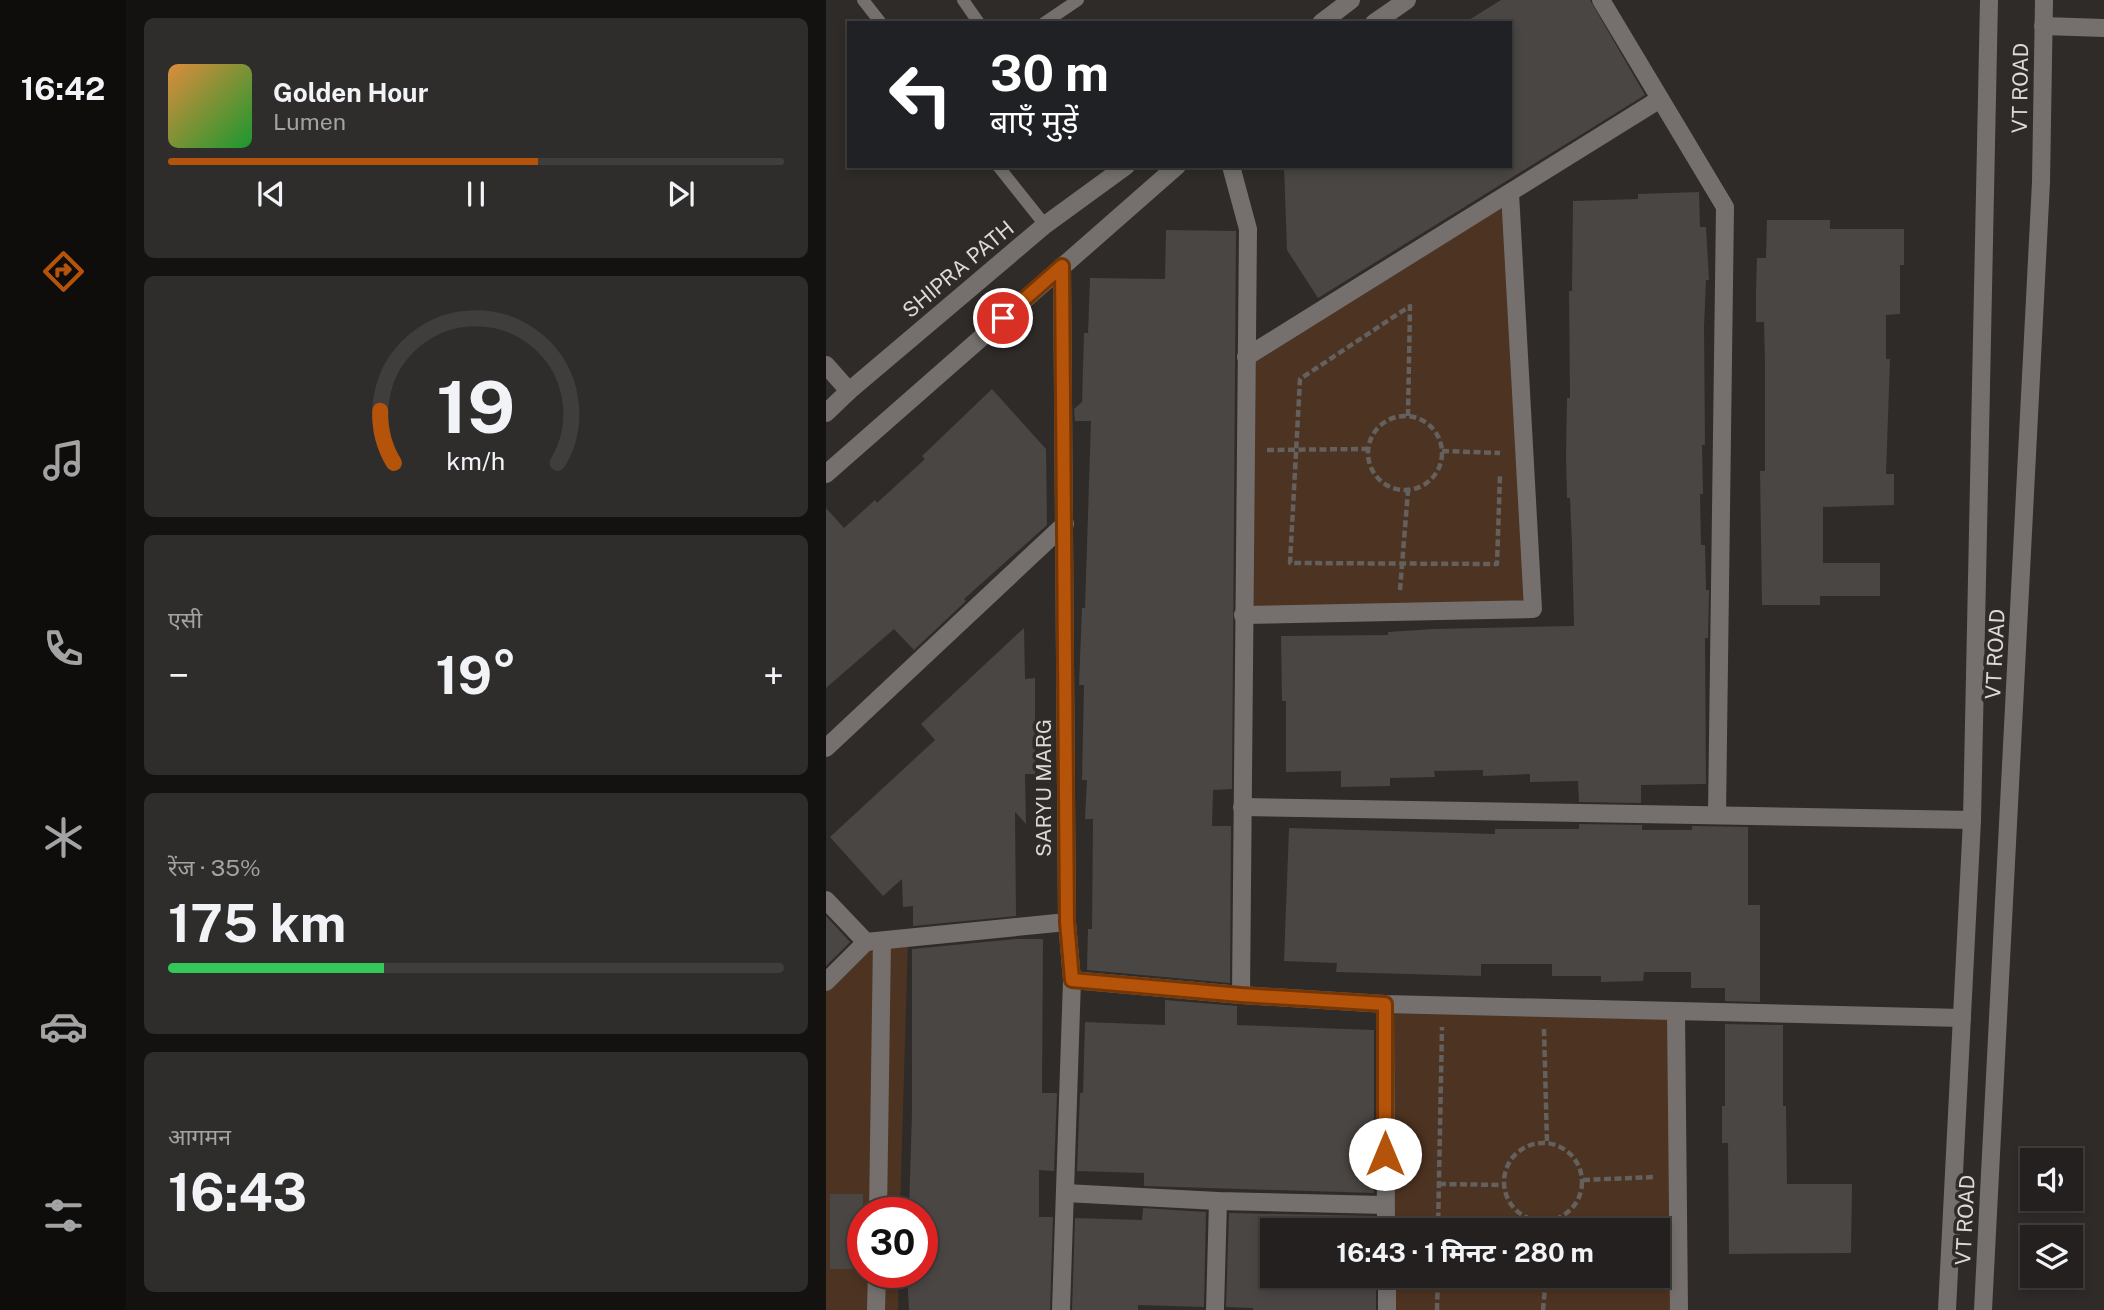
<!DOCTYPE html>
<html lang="hi">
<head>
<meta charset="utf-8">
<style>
  :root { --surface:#23201f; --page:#2f2d2c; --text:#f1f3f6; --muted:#a3a3a4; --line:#403e3d; --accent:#b45309 }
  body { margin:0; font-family:"Public Sans","Noto Sans Devanagari",sans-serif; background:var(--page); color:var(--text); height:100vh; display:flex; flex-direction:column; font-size:26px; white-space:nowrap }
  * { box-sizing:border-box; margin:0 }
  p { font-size:23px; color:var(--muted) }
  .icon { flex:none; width:38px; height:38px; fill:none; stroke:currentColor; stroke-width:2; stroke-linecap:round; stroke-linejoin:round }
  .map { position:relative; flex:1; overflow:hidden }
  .panel { display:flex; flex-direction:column; gap:18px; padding:18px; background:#131211; width:700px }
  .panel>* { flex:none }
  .guide { position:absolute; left:21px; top:21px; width:665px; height:147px; border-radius:0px; box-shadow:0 4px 10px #0003,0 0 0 2px var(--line); background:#202124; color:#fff; overflow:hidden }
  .fabs { position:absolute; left:1194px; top:1148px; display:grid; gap:14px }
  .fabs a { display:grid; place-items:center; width:63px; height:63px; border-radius:0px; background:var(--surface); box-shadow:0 4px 10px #0003,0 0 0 2px var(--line); font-size:35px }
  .speed { position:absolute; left:21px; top:1197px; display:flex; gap:14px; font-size:35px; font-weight:700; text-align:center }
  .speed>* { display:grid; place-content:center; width:91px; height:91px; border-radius:50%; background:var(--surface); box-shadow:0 4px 10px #0003,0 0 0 2px var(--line); line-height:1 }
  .speed .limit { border:10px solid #d22; background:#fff; color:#111 }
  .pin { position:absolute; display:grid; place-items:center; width:60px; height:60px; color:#fff; margin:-30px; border:4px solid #fff; border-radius:50%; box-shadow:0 2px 7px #0007 }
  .me { position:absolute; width:77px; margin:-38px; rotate:0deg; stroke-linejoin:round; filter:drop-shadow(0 0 5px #0008) }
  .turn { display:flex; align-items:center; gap:24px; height:147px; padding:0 28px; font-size:32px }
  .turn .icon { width:91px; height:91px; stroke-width:2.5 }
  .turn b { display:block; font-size:49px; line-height:60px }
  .big { font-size:52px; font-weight:700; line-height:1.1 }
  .panel .tile { flex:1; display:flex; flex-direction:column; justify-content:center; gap:10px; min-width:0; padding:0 24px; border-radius:10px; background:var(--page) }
  .panel .dial { align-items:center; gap:0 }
  .dial svg { height:182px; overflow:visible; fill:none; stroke:var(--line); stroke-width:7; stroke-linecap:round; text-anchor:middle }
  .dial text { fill:var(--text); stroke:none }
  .song { display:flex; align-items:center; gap:21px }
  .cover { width:84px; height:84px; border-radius:10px; background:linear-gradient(135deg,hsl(30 70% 55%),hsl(130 70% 35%)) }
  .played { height:7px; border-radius:4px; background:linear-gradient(90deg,var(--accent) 60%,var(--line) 60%) }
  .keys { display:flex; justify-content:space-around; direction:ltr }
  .heat { display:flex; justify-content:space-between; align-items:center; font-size:38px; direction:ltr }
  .charge { height:10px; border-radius:5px; background:linear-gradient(90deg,#34c759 35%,var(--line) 0) }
  .trip { position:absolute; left:434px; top:1218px; width:410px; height:70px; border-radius:0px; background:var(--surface); box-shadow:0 4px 10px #0003,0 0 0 2px var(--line); font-weight:700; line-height:70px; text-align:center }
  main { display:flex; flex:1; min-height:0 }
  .tabs { display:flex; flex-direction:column; width:126px; justify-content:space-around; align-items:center; background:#0e0d0c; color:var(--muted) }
  .tabs .icon { width:49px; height:49px }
  .tabs .on { color:var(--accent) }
  .tabs b { font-size:32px; color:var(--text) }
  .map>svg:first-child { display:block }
  .green { fill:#4d3321 }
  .building { fill:#4a4643 }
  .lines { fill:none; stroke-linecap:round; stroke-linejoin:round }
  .path { stroke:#64605e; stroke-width:4.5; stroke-dasharray:7 3.5; stroke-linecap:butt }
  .service { stroke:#75706e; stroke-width:12 }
  .minor { stroke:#75706e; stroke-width:18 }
  .tertiary { stroke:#75706e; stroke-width:18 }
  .route-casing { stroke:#753606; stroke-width:18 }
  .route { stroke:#b45309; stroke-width:12 }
  .labels { text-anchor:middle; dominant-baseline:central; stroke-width:7; stroke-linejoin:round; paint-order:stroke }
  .street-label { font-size:21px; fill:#dcd9d8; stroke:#2f2b29 }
</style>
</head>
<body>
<main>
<nav class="tabs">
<b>16:42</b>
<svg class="icon on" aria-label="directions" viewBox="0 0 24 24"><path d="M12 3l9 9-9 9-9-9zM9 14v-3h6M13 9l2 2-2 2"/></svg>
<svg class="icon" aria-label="music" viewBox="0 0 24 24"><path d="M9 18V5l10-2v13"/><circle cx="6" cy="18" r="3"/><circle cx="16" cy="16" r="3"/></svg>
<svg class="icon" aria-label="phone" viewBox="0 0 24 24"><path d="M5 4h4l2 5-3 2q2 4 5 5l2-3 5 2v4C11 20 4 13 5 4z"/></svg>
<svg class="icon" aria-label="climate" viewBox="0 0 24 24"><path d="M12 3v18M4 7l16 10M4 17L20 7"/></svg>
<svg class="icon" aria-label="car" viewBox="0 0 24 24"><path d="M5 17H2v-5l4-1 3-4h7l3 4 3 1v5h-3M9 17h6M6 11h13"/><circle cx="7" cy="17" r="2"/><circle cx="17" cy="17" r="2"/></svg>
<svg class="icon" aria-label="filters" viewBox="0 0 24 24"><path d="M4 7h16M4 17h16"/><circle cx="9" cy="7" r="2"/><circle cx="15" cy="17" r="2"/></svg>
</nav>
<section class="panel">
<div class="tile">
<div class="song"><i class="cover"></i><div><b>Golden Hour</b><p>Lumen</p></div></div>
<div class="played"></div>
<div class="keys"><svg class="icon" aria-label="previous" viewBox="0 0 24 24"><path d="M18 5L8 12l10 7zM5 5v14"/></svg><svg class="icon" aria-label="pause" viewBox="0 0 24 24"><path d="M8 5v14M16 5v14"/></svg><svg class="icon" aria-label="next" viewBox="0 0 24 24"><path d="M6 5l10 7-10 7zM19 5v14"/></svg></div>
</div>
<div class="tile dial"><svg viewBox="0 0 100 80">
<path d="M14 69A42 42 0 1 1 86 69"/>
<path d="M14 69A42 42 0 0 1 8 46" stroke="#b45309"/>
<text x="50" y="56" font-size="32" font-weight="700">19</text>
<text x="50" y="72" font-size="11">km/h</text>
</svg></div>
<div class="tile"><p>एसी</p>
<div class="heat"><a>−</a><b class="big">19°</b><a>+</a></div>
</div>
<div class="tile"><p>रेंज · 35%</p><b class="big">175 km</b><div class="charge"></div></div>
<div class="tile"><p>आगमन</p><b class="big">16:43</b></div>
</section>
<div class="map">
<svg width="1278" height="1310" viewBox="0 0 1278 1310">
  <rect width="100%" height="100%" fill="#2f2b29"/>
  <!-- green -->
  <g class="green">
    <path d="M684,193L707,609L417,615L420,357Z"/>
    <path d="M82,938L74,1213H37V1272H73L72,1310H0V982L40,942Z"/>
    <path d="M559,1004L850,1011L853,1310H563L562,1276H831V1230H562Z"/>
  </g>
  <!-- building -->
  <g class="building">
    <path d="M675,0H764L819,95L492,298L461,250L458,166H684V23H638Z"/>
    <path d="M873,192L874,227H880L883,280H880L878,327L879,445H876L877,494H874L875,545H879L880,590H883L882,638H879L880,784L815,785V803L753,802L752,781L704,782V774L657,776V770L608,771L609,777L564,778V786L515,787V771L460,772V701H456L455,636L562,635V632L608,629L748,626L746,544L744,498H741L740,454L741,398H744L743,291H746L747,201L812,199V194Z"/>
    <path d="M941,220H1004V229H1078V265H1074V314L1060,315V359H1064L1060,474H1068V505L997,507V563H1054V596H994V605H936L934,471H939V362L938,322H930V290L931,258H940Z"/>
    <path d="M340,230L410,231L406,789L387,790L386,826H405L404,983L261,970L262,929H266L267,819H259L261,780H256L258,685H253L256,608H259L265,421H249L248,409L256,402L258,333H262L264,278L339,279Z"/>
    <path d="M166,389L220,449L221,525L138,599L140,601L88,650L68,629L0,688V508L18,528L49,500L51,503L99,459L96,456Z"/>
    <path d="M198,628L199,679L209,678V774H199L200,824L189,812L190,916L87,926V906L77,907L76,879L57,896L4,837L109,740L95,724Z"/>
    <path d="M753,824L816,825V830H866V826L922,827V905H934V1002L899,1001V988H865V972H818L817,981L775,982V976H726V964H655V976L510,972L511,963L458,961L463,828L669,834V829H753Z"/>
    <path d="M0,916L24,942L0,966Z"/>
    <path d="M190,939H217L216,1093H231L228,1171L213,1170V1217H227L224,1310H83L81,1272H96V1213H83L86,1112V949Z"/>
    <path d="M339,1000L411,1006V1025L548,1030V1193L318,1186V1173L251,1171L254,1093H257L259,1022L339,1025Z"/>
    <path d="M899,1024L957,1025V1106H960L961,1184H1026L1025,1253L903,1254L902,1143H896V1106H899Z"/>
    <rect x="4" y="1194" width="33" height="75"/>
    <path d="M317,1208L380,1212L378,1307L312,1305V1310H246L249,1218L316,1220Z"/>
    <path d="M403,1213L549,1216V1230H446V1276H550V1310H427V1308L400,1307Z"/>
  </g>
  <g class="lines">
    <!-- path -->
    <g class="path">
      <circle cx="579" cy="453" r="37"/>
      <path d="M582,416L584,306L474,379L464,563L671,564L674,475"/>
      <path d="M441,450L541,449"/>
      <path d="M616,451L674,453"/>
      <path d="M574,590L582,491"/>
      <path d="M718,1029L721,1143"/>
      <circle cx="717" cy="1182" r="39"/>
      <path d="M757,1180L829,1177"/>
      <path d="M613,1184L678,1185"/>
      <path d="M612,1230L616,1027"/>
      <path d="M611,1310L612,1276"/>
      <path d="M717,1310L720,1276"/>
    </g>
    <!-- service -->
    <g class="service">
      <path d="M37,0L55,23"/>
      <path d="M137,0L153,23"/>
      <path d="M218,23L252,0"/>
      <path d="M172,166L219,225"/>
    </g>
    <!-- minor -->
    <g class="minor">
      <path d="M775,0L899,207L891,815"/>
      <path d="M1217,26L1278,28"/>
      <path d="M405,166L422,229L415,995"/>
      <path d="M420,357L834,99"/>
      <path d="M0,365L23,391"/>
      <path d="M417,615L707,609L684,193"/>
      <path d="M0,748L239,524"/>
      <path d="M416,807L1146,820"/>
      <path d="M0,900L40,942L0,982"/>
      <path d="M40,942L241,922"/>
      <path d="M246,980L415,995L559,1004L1136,1018"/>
      <path d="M559,1004L560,1230"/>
      <path d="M850,1011L853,1310"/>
      <path d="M239,1193L392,1201L559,1205"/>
      <path d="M52,1213L56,941"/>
      <path d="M561,1276V1310"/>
      <path d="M50,1310L51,1272"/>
      <path d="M235,1310L246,980L241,922L236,266"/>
      <path d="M389,1310L392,1201"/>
    </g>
    <!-- tertiary -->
    <g class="tertiary">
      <path d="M495,23L525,0"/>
      <path d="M548,23L581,0"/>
      <path d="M0,413L23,391L219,225L300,166"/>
      <path d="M0,474L351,166"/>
      <path d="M1121,1310L1146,820L1163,0"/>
      <path d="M1157,1310L1215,182L1218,0"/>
    </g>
  </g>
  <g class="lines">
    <defs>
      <path id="route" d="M177,318L236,266L241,922L246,980L415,995L559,1004V1154"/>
    </defs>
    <!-- route casing -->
    <use href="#route" class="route-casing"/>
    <!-- route -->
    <use href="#route" class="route"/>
  </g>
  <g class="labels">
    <!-- street labels -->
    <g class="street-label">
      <text transform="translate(1194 88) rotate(-89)">VT ROAD</text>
      <text transform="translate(132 269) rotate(-40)">SHIPRA PATH</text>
      <text transform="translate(1169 654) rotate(-87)">VT ROAD</text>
      <text transform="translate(217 788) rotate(-90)">SARYU MARG</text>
      <text transform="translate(1139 1220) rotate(-87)">VT ROAD</text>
    </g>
  </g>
</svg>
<div class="fabs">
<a><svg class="icon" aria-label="sound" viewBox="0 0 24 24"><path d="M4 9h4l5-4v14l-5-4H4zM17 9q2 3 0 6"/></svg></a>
<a><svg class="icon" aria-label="layers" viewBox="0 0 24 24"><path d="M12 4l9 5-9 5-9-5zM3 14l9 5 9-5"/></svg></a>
</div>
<div class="speed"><div class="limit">30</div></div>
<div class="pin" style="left:177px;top:318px;background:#d93025"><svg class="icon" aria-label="arrive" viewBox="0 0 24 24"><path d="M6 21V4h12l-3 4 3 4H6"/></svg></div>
<svg class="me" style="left:559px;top:1154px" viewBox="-20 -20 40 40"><circle r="19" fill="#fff"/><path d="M0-13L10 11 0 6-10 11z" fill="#b45309"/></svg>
<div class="trip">16:43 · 1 मिनट · 280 m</div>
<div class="guide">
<div class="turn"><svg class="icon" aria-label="left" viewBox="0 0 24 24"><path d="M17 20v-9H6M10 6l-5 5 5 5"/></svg><div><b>30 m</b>बाएँ मुड़ें</div></div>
</div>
</div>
</main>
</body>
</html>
